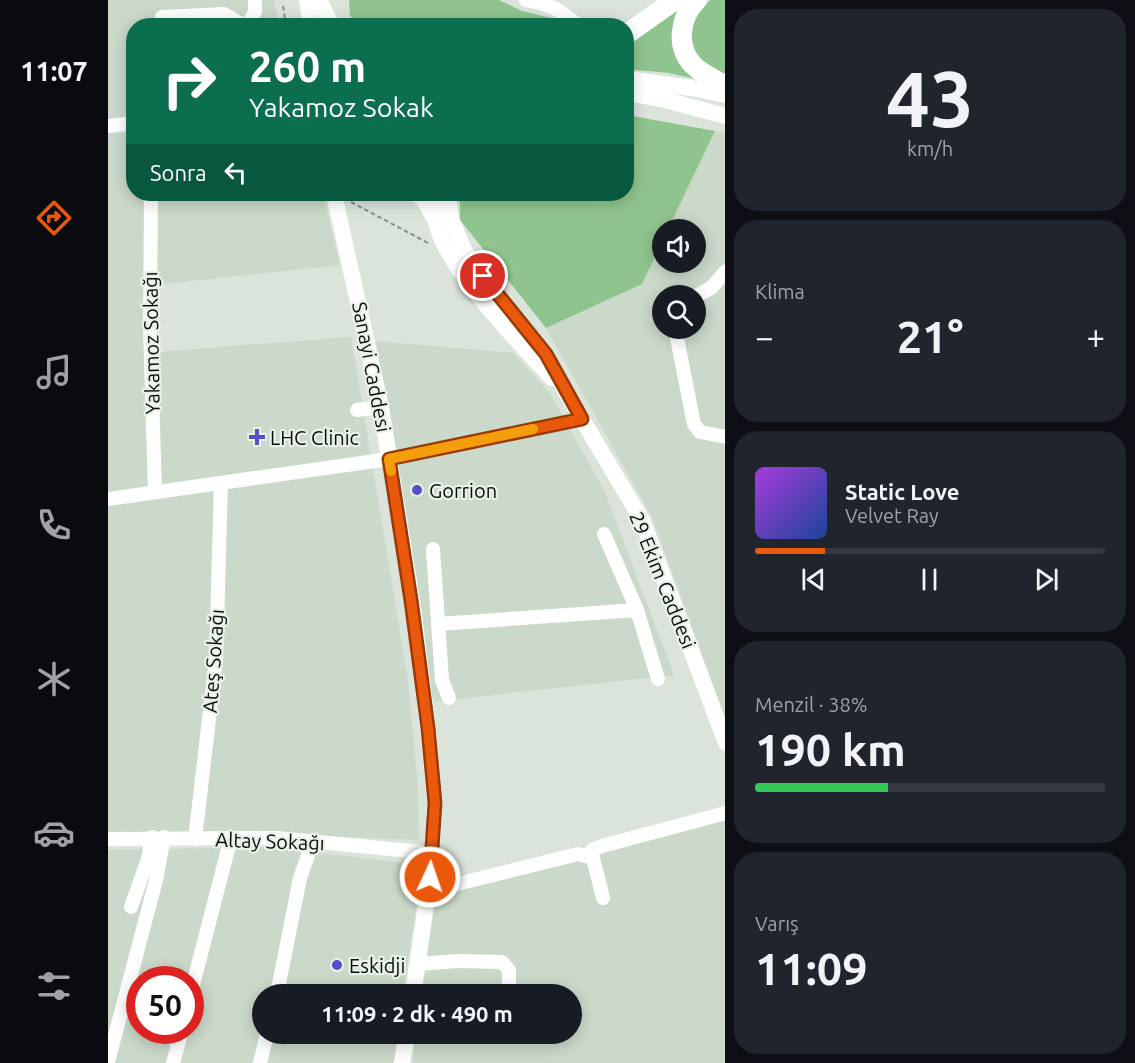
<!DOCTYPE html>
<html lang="tr">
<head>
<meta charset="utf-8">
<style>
  :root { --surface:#171b24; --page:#20242c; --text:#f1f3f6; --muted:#9ea1a6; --line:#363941; --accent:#ea580c }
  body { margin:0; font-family:Ubuntu,sans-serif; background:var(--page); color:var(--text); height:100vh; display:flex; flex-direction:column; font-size:22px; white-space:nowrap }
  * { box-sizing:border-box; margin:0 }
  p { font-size:20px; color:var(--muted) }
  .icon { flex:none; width:33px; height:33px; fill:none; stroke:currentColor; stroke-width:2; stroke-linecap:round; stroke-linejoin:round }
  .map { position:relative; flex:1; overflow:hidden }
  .details { display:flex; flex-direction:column; gap:9px; padding:9px; background:#0d0f14; width:410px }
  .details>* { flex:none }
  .hud { position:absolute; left:18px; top:18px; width:508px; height:183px; border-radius:24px; box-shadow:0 3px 15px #0003; background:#0b6e4f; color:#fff; overflow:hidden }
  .tools { position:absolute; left:544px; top:219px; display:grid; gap:12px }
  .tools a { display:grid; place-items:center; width:54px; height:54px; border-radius:50%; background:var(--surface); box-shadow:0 3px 15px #0003; font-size:30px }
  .speed { position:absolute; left:18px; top:966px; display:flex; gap:12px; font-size:30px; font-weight:700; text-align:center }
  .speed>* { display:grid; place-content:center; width:78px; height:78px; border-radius:50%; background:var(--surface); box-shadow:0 3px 15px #0003; line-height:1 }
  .speed .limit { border:9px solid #d22; background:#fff; color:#111 }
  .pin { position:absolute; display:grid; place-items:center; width:51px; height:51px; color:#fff; margin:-26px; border:3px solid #fff; border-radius:50%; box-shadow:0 2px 6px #0007 }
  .me { position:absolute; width:66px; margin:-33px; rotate:3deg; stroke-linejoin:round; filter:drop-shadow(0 0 4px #0008) }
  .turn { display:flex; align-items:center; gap:21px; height:126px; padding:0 24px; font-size:27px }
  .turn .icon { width:78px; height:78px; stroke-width:2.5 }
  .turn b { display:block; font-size:42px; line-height:51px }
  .then { display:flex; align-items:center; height:57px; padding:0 24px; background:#0003; gap:12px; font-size:22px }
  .big { font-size:45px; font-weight:700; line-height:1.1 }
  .details .card { flex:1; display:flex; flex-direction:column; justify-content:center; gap:9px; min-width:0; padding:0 21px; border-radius:24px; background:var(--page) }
  .details .dial { align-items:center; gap:0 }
  .dial b { font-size:78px; line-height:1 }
  .song { display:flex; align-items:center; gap:18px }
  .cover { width:72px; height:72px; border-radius:9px; background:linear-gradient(135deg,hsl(280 70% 55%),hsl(220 70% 35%)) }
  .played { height:6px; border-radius:3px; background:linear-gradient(90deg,var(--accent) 20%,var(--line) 20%) }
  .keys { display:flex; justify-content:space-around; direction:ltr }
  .heat { display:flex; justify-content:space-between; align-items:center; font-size:33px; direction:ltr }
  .charge { height:9px; border-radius:4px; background:linear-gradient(90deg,#34c759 38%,var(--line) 0) }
  .trip { position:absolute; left:144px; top:984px; width:330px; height:60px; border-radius:30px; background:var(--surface); box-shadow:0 3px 15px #0003; font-weight:700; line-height:60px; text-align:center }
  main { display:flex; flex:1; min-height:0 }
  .menu { display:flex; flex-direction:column; width:108px; justify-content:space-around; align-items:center; background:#090b0e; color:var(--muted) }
  .menu .icon { width:42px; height:42px }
  .menu .current { color:var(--accent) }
  .menu b { font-size:27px; color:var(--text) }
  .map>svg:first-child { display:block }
  .built { fill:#cad9c9; fill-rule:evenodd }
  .green { fill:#90c48e }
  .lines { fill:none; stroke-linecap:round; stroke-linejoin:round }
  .path { stroke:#888f87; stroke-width:2; stroke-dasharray:4.5 3; stroke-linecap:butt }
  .minor { stroke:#fff; stroke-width:14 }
  .major { stroke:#fff; stroke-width:16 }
  .highway { stroke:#fff; stroke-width:20 }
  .route-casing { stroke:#983908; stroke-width:15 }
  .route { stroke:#ea580c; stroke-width:10 }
  .slow { stroke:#f59e0b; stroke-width:10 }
  .poi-dot { fill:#534fc6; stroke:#e8f2e8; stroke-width:2 }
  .labels { text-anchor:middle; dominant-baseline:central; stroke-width:4.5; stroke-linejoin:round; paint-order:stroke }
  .street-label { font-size:20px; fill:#0a0d0a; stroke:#e8f2e8 }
  .poi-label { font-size:20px; fill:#0a0d0a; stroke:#e8f2e8; text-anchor:start }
</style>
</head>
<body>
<main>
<nav class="menu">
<b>11:07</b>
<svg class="icon current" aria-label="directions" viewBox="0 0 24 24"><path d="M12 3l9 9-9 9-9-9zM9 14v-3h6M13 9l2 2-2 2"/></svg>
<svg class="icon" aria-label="music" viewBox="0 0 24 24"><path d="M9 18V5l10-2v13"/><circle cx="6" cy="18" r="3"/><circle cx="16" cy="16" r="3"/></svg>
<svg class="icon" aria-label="phone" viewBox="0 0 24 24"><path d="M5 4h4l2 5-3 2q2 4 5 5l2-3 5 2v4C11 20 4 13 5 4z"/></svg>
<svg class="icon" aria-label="climate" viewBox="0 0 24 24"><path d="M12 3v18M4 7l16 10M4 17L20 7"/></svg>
<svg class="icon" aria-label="car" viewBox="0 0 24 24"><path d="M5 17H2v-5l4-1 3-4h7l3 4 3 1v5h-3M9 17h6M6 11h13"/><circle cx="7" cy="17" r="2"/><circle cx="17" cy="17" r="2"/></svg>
<svg class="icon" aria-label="filters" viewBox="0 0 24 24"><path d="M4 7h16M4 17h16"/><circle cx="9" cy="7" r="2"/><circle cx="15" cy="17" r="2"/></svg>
</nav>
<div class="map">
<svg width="618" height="1063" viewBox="0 0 618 1063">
  <rect width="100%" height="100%" fill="#dbe4da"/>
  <!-- built -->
  <g class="built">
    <path d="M0,0H166L171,25L26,26L25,118L0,121Z"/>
    <path d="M607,131L617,133V718L544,517L438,328L534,284L555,240V262H588V230L560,229ZM555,296H588V328H555Z"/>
    <path d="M25,132L26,194H215L232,265L47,285L49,352L243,337L300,680L309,777L311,840L95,831L0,835V133Z"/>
    <path d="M268,341L405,353L441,392L496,490L566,675L322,702Z"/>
    <path d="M618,818L617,1063H304L308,1034H464V994H314L329,887Z"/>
    <path d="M158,847L315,865L295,994H154V1034H290L285,1063H0V850ZM32,980H82V1030H32Z"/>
  </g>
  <!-- green -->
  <g class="green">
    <path d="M241,0H391L414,11L451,20L452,25H253L242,16Z"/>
    <path d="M603,0H617V78C612,75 605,73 601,69C577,49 579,18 603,0Z"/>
    <path d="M576,5L569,19L593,80L560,73L519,69V45Z"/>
    <path d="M519,115L607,131L560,229L555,230V240L534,284L438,328L352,220V194H519Z"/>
  </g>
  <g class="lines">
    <!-- path -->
    <g class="path">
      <path d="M175,6L178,26"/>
      <path d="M243,202L320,243"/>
    </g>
    <!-- minor -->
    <g class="minor">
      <path d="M418,0C443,4 452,10 471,26"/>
      <path d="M54,17L116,14L136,26"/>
      <path d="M139,26L147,12V0"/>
      <path d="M0,126L26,123"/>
      <path d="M43,194L42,327L47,492"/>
      <path d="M588,296L603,288L618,271"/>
      <path d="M567,328L586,424L592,432L618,437"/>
      <path d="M249,410L273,407"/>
      <path d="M0,499L281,459L474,419"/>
      <path d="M496,534L529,610L550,679"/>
      <path d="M325,549L334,680L341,698"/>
      <path d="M330,624L529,610"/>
      <path d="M0,839L169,838L323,853"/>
      <path d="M87,839L108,659L113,483"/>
      <path d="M481,856L484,850L494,846L618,813"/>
      <path d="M321,888L337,887L470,854L485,858L495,898"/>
      <path d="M23,907L40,859L44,837"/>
      <path d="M310,964L350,961L394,962L401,970V994"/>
      <path d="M169,994L192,878L205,841"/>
      <path d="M82,996L123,838"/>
      <path d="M0,1062L48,880L56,837"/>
      <path d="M65,1063L74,1030"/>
      <path d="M152,1063L159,1034"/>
    </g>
    <!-- major -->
    <g class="major">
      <path d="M199,0L203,26"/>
      <path d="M211,0L224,26"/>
      <path d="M519,79L583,88L618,95"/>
      <path d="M519,93L557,100L618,116"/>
      <path d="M226,194L273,407L304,600L320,728L327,803L322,877L305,994"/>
      <path d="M308,194L315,198L325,216"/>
      <path d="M326,194C327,203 326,213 328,222C337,267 411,343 444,378"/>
      <path d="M340,194L343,219L356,250L396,304L438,354L459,394L534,520L618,743"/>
      <path d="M294,1063L299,1034"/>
    </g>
    <!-- highway -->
    <g class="highway">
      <path d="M589,0C572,17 567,46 585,65C594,74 607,79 618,86"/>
      <path d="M519,34L567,0"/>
    </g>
  </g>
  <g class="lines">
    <defs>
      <path id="route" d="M322,877L327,803L320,728L303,600L281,459L474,419L438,354L375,276"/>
    </defs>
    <!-- route casing -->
    <use href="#route" class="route-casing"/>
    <!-- route -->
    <use href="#route" class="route"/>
    <!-- slow -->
    <path class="slow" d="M283,471L281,459L425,429"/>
  </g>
  <!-- markers -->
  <g class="poi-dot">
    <path d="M146 428h6v6h6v6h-6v6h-6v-6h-6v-6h6z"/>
    <circle cx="309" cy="490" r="6"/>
    <circle cx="229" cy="965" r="6"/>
  </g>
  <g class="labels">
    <!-- street labels -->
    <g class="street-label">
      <text transform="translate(43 343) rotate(-91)">Yakamoz Sokağı</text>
      <text transform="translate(264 367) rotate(79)">Sanayi Caddesi</text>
      <text transform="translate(555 580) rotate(68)">29 Ekim Caddesi</text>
      <text transform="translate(105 661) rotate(-86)">Ateş Sokağı</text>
      <text transform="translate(162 841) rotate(2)">Altay Sokağı</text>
    </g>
    <!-- poi labels -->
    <g class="poi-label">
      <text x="162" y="437">LHC Clinic</text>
      <text x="321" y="490">Gorrion</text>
      <text x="241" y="965">Eskidji</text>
    </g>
  </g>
</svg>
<div class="tools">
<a><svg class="icon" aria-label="sound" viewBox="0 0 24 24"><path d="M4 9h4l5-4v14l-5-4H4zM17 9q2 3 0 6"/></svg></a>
<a><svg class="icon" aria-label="search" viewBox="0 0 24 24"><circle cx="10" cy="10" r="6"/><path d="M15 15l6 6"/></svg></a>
</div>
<div class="speed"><div class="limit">50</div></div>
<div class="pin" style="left:375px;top:276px;background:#d93025"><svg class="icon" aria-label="arrive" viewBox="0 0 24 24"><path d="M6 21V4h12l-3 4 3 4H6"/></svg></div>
<svg class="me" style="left:322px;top:877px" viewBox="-20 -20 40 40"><circle r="17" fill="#ea580c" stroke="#fff" stroke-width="3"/><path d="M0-11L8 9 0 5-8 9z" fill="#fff"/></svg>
<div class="trip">11:09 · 2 dk · 490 m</div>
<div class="hud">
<div class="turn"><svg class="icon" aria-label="right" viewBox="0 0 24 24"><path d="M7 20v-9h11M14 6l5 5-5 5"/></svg><div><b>260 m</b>Yakamoz Sokak</div></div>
<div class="then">Sonra<svg class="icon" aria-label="left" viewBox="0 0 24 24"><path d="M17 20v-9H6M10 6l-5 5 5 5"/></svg></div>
</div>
</div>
<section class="details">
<div class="card dial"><b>43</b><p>km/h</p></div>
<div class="card"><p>Klima</p>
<div class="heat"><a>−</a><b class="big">21°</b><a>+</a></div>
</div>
<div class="card">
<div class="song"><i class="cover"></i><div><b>Static Love</b><p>Velvet Ray</p></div></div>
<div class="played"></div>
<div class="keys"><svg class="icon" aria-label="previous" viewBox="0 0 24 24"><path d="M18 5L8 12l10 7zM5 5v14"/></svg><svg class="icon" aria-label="pause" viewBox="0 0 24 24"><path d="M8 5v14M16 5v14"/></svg><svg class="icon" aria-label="next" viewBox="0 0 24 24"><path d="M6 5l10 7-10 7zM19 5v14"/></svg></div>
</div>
<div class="card"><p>Menzil · 38%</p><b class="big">190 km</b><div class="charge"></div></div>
<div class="card"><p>Varış</p><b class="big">11:09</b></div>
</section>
</main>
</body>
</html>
